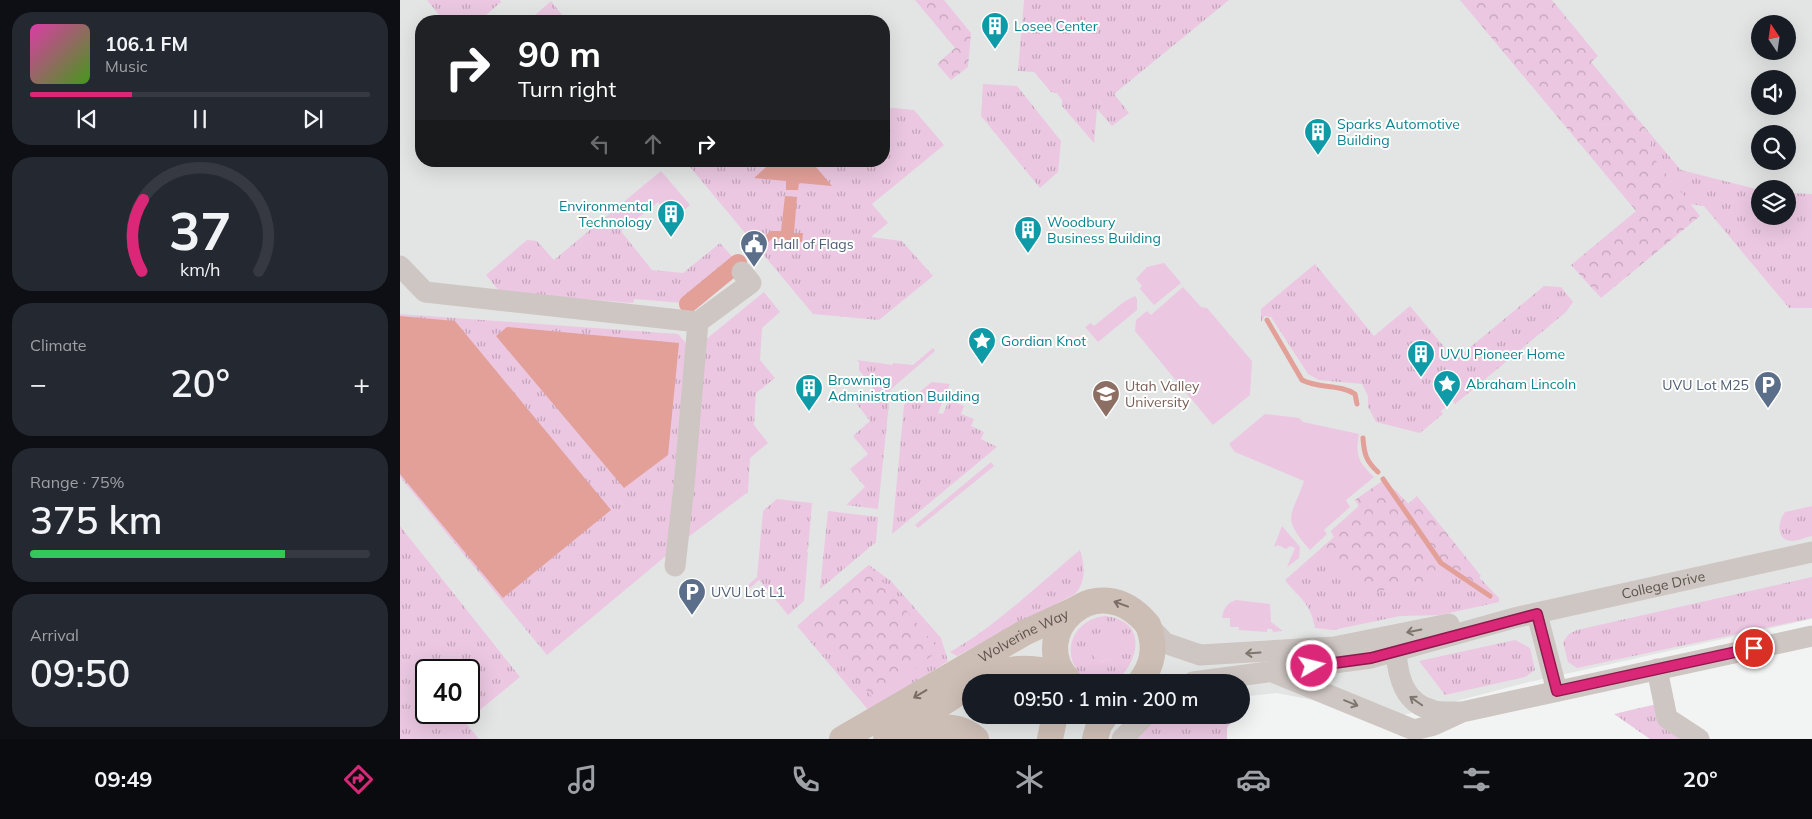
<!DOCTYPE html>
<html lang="en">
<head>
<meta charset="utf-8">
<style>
  :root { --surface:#171b24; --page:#242831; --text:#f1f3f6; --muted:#9ea1a6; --line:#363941; --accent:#db2777 }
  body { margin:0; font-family:Mulish,sans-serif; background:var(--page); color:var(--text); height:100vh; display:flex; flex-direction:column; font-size:19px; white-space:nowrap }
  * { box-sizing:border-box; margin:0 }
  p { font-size:16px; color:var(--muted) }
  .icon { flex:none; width:28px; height:28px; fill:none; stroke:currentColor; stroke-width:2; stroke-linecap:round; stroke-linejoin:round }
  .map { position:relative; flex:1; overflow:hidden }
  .sheet { display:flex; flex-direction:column; gap:12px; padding:12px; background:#0d0f14; width:400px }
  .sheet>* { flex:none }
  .banner { position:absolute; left:15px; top:15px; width:475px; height:152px; border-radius:20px; box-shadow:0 5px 20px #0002; background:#202124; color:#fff; overflow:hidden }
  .needle { width:32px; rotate:347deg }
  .tools { position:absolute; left:1351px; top:15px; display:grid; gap:10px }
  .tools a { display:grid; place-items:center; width:45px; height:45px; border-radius:50%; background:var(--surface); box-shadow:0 5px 20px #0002; font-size:25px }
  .speed { position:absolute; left:15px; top:659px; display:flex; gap:10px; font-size:25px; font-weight:700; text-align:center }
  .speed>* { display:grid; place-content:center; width:65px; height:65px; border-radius:50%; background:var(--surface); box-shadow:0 5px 20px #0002; line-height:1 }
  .speed .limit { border:2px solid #111; border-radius:8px; background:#fff; color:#111 }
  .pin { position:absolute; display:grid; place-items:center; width:42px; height:42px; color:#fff; margin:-21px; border:2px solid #fff; border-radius:50%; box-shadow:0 1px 5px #0007 }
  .me { position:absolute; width:55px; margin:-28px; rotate:82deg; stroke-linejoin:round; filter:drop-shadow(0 0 4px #0008) }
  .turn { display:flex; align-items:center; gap:18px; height:105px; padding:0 20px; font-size:22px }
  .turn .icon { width:65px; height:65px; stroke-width:2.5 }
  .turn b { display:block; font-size:35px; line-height:42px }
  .lanes { display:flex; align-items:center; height:48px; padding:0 20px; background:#0003; justify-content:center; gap:25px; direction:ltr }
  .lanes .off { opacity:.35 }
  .big { font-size:38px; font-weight:600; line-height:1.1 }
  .sheet .widget { flex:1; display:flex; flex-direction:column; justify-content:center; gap:8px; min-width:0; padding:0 18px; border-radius:20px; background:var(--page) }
  .sheet .dial { align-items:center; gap:0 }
  .dial svg { height:130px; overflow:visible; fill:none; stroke:var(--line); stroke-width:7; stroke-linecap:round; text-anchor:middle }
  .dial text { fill:var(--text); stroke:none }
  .song { display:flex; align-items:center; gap:15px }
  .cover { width:60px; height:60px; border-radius:8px; background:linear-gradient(135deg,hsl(320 70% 55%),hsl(100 70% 35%)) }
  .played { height:5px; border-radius:2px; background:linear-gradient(90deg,var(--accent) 30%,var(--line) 30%) }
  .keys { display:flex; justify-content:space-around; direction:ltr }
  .heat { display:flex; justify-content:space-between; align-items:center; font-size:28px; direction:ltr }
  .charge { height:8px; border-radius:4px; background:linear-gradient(90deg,#34c759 75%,var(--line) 0) }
  .trip { position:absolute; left:562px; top:674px; width:288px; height:50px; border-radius:25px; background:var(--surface); box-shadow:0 5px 20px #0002; font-weight:600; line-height:50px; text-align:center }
  .dock { display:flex; height:80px; justify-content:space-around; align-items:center; background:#090b0e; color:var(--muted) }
  .dock .icon { width:35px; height:35px }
  .dock .current { color:var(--accent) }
  .dock b { font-size:22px; color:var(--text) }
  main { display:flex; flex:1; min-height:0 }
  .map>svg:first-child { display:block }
  .education { fill:#e3e5e4; fill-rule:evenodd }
  .grass { fill:url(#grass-tufts); fill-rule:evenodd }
  .forest { fill:url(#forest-crowns) }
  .garden { fill:#ebc7e1 }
  .water { fill:#e2a099 }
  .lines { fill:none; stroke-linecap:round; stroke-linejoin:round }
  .stream { stroke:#e2a099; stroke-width:5 }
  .canal { stroke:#e2a099; stroke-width:18 }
  .minor { stroke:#cec6c2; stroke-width:21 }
  .major { stroke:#ccbeb5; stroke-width:26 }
  .oneway { stroke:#796d66 }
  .oneway2 { stroke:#7f756f }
  .route-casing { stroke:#8e194d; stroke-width:12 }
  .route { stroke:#db2777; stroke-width:9 }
  .labels { text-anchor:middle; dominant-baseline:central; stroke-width:4; stroke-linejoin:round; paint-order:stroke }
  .culture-label { font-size:14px; fill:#0d838f; stroke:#fff; text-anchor:start }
  .service-label { font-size:14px; fill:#4e5e75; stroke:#fff; text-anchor:start }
  .education-label { font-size:14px; fill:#785e54; stroke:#fff; text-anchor:start }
  .street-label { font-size:14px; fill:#5d524c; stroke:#fff }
</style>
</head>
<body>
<main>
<section class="sheet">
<div class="widget">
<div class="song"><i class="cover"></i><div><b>106.1 FM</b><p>Music</p></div></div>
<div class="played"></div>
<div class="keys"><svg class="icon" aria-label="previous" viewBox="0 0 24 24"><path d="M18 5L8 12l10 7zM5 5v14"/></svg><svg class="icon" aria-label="pause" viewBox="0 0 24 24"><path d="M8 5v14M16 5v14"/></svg><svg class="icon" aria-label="next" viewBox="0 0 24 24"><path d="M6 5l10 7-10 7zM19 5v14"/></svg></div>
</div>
<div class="widget dial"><svg viewBox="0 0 100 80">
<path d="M14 69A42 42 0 1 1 86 69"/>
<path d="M14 69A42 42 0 0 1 15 25" stroke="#db2777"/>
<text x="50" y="56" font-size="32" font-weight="700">37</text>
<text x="50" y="72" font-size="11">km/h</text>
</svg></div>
<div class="widget"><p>Climate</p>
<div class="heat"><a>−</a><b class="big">20°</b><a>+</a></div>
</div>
<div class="widget"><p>Range · 75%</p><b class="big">375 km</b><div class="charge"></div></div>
<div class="widget"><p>Arrival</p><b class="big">09:50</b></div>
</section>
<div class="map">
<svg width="1412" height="739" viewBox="0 0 1412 739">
  <defs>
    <pattern id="grass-tufts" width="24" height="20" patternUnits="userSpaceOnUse" patternTransform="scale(1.25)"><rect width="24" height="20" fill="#ebc7e1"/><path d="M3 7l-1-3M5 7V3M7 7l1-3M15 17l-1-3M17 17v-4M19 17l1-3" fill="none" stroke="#c2a4b9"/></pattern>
    <pattern id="forest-crowns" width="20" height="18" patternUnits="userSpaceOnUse" patternTransform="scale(1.25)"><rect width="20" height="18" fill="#ebc7e1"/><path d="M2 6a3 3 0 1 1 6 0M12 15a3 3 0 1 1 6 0" fill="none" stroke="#c2a4b9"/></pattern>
  </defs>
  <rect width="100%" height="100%" fill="#f2f4f3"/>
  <!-- education -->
  <path class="education" d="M0,0H1412V619L1125,683L1000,716L876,693L841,697V682H571V715H761L730,739H0ZM21,21H484V161H21ZM1360,24H1388V51H1360ZM1360,79H1388V106H1360ZM1360,134H1388V161H1360ZM1360,189H1388V216H1360ZM26,670H69V712H26Z"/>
  <!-- grass -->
  <g class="grass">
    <path d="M27,0H100L101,2L79,21H44Z"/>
    <path d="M624,0H829L714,94L729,113L712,126L697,109L694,143L662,106V100L657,93L651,92L634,72L618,71Z"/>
    <path d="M151,1L167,21H139L134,16Z"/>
    <path d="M583,84L617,86L661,141L658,172L640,188L581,116Z"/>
    <path d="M484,107L514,110L544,145L472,204L488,223L471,237L502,241L533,276L479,320L413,314L285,161H484Z"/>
    <path d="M1252,136L1281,170L1360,190V216H1388V193L1412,194V308H1389L1304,206L1290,204L1249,152Z"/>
    <path d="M208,215L252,270L283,273L320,243L336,261L283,303L234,299L233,303L100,292L86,275L127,240L137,241L154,260Z"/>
    <path d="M915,264L974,336L1010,306L1055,360L1144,286L1161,287L1173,302L1166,312L1055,404L1053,401L1041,411L1043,414L1020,433L976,422L968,407V396L962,384L919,380L908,374L871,317L865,316L861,322V309Z"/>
    <path d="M364,292L380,312L362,328L360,360L375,378L356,393L354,425L368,443L350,458L348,492L287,538L304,341Z"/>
    <path d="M0,314L278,334L287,344L267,555L147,655L0,477Z"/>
    <path d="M457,360L493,365L478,509L446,505L465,487L450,469L468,454L453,436L470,421L456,403L473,388L459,370V362Z"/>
    <path d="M523,389L544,398L538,413L543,414L549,400L564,406L561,414L574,419L571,426L584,432L581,439L597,447L492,534L504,405Z"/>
    <path d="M981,482L996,491L1099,598V602L1040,615L1000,616L933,630L915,628C910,601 900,600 885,580L934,537L931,531L959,506L955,500Z"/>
    <path d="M377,499L412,503L408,550H406L408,552L404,601L388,615L359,580L349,589L345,588L357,577L363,511Z"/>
    <path d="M1412,506V536C1406,537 1398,541 1392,541C1375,540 1378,521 1385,512Z"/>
    <path d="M428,511L478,517L476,542L420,589Z"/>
    <path d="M0,526L120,677L65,722L79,739H0ZM26,670H69V712H26Z"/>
    <path d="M680,550C685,565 686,583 675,594L557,656L550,652C594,628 640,583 680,550Z"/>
    <path d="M469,565L491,581L541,638L548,661L470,712L397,626Z"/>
    <path d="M1412,577V618L1177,668L1168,662L1163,642L1169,634L1177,630Z"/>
    <path d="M705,616C748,621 740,660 716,682C708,682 693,685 685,681C681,678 679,674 676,669C662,644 678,619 705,616ZM704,632L714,635L719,644L711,661L702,662L694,657Z"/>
    <path d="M1115,640L1130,648L1135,670L1125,677L1045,695L1019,661Z"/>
    <path d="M1274,700L1276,713L1310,739H1250L1214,714Z"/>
    <path d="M765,715H835L827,728V739H736L747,727Z"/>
  </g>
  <!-- forest -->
  <g class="forest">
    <path d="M515,0H544L571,33L568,67L551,80L537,64L555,48Z"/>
    <path d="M1060,0H1152L1198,56L1191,62L1252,136L1249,152L1300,216L1201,298L1171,265L1236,211Z"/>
    <path d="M981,482L996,491L1008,504L1017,496L1081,576L1075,582L1050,567L1033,586L1001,585L970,594L921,549L934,537L931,531L959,506L955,500Z"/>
    <path d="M469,565L539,650L475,700L405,619Z"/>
  </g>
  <!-- garden -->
  <g class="garden">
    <path d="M261,171L290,205L272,220L258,202L221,231L208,215Z"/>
    <path d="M764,263L781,283L754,305L740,289L742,286L736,279L747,267Z"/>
    <path d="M783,287L801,307L807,308L852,361L850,395L813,425L735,331L736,320L747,311L751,315Z"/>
    <path d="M735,296L737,299V310L698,342L685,327L691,323L694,326L725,301Z"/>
    <path d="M533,348L535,351L490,390L493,363L513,365Z"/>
    <path d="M532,382L550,384L544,398L523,389Z"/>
    <path d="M865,414L899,418L903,422L959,434C955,455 958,462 974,477L946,500L950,507L924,530L927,534L910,550C881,516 891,519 904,481L835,452L829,444Z"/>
    <path d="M591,462L594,466L518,528L515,525Z"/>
    <path d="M882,526L900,547L899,558L887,567L895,548L890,546L886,549L878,545L874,547Z"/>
    <path d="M836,600L870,604L871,622L883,631L873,632L872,629H867V632L839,630V627H830V618H822C823,609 827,603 836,600Z"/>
    <circle cx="705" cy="647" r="15"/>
  </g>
  <!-- water -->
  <g class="water">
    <path d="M373,161H411L432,186L399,183L398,190H386V181L354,178Z"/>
    <path d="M385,196L397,197L394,233H403L402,242L373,238L362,247L357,242L371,231H381Z"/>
    <path d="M0,316L55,321L211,510L103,598L0,474Z"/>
    <path d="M107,327L279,343L268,455L224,488L96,336Z"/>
  </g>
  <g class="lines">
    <!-- stream -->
    <g class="stream">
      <path d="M867,320L902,380C919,389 940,384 955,394L957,404"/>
      <path d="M963,438C964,454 966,461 978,472"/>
      <path d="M983,479L1041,563L1090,596"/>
    </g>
    <!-- canal -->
    <path class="canal" d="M288,304L338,263"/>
    <!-- minor -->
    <g class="minor">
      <path d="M0,266L25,292L298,322L284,486L275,566"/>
      <path d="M298,322L351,283L342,272"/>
      <path d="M1137,614L1157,691"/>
      <path d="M748,625L765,643L800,655L934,647L1049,624"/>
      <path d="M996,652C998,677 1004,703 1032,710C1040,713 1051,712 1059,712"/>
      <path d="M1257,669L1267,718L1299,739"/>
      <path d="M875,673L1014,730L1034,725L1062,712L1412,636"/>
      <path id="s1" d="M793,682L971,658L1114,618L1412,552"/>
      <path d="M722,739L746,715"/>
    </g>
    <!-- major -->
    <g class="major">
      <path d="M575,682C606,665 629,667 662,673"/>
      <path d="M670,682C623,635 697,562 748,625"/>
      <path d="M740,682C753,665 756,648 749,628"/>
      <path d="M505,738C528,728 555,720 576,739"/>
      <path id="s2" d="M442,739L624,633L676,609"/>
      <path d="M486,739L571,685"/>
      <path d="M650,739L655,715"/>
      <path d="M695,739L699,725L706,715"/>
    </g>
  </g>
  <!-- one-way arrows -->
  <defs><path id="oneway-shaft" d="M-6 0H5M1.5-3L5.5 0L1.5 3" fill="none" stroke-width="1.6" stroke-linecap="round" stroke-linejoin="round" transform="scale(1.25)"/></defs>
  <g class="oneway">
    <use href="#oneway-shaft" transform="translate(721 604) rotate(-160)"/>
    <use href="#oneway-shaft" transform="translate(520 694) rotate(149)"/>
  </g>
  <g class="oneway2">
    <use href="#oneway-shaft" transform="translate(1014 631) rotate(169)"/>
    <use href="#oneway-shaft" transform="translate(853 653) rotate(176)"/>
    <use href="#oneway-shaft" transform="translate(1016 701) rotate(-145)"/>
    <use href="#oneway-shaft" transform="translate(951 703) rotate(22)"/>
  </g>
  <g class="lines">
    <defs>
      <path id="route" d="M912,666L971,658L1137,614L1157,691L1354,648"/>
    </defs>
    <!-- route casing -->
    <use href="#route" class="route-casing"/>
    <!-- route -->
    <use href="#route" class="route"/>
  </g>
  <!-- icons -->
  <defs>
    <symbol id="building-pin" viewBox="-11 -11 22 30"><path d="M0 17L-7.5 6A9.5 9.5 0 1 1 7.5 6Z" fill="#0f9aa8" stroke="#fff"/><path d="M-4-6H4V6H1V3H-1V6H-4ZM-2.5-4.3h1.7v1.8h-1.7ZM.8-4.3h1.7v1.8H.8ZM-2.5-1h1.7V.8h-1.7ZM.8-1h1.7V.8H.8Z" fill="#fff"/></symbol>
    <symbol id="civic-pin" viewBox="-11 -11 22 30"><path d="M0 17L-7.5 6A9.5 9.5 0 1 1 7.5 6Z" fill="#5c6f8a" stroke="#fff"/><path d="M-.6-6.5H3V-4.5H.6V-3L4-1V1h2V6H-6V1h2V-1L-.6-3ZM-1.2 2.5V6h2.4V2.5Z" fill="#fff"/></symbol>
    <symbol id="sight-pin" viewBox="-11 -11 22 30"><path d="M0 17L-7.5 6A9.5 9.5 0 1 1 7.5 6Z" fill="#0f9aa8" stroke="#fff"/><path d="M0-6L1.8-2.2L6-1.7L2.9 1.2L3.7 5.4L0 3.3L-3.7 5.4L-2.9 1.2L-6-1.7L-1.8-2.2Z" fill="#fff"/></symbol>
    <symbol id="parking-pin" viewBox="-11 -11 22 30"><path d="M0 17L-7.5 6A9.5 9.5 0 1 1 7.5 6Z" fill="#5c6f8a" stroke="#fff"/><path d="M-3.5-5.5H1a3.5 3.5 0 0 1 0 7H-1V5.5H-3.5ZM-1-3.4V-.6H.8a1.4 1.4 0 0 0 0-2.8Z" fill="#fff"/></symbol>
    <symbol id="university-pin" viewBox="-11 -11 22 30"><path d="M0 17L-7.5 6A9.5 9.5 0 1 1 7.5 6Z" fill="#8d6e63" stroke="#fff"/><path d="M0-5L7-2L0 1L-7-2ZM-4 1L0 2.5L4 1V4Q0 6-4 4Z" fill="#fff"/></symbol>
  </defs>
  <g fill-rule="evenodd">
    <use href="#building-pin" x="579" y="10" width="32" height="43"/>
    <use href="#building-pin" x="902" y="116" width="32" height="43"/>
    <use href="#building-pin" x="255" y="198" width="32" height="43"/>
    <use href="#building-pin" x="612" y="214" width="32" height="43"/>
    <use href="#civic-pin" x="338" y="228" width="32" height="43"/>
    <use href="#sight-pin" x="566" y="325" width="32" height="43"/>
    <use href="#building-pin" x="1005" y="338" width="32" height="43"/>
    <use href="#sight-pin" x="1031" y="368" width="32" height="43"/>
    <use href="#parking-pin" x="1352" y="369" width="32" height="43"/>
    <use href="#building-pin" x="393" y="372" width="32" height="43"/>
    <use href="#university-pin" x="690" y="378" width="32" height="43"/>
    <use href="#parking-pin" x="276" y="576" width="32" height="43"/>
  </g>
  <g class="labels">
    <!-- culture labels -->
    <g class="culture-label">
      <text x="614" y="26">Losee Center</text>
      <text x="937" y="124">Sparks Automotive<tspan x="937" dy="16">Building</tspan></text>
      <text x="252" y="206" text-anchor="end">Environmental<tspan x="252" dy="16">Technology</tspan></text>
      <text x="647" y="222">Woodbury<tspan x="647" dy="16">Business Building</tspan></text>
      <text x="601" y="341">Gordian Knot</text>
      <text x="1040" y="354">UVU Pioneer Home</text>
      <text x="428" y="380">Browning<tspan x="428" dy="16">Administration Building</tspan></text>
      <text x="1066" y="384">Abraham Lincoln</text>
    </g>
    <!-- service labels -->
    <g class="service-label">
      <text x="373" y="244">Hall of Flags</text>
      <text x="1349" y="385" text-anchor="end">UVU Lot M25</text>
      <text x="311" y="592">UVU Lot L1</text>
    </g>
    <!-- education labels -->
    <g class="education-label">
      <text x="725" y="386">Utah Valley<tspan x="725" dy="16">University</tspan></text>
    </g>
    <!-- street labels -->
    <g class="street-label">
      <text stroke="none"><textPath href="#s1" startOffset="481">College Drive</textPath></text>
      <text stroke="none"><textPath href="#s2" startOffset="209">Wolverine Way</textPath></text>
    </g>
  </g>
</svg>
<div class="tools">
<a><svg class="needle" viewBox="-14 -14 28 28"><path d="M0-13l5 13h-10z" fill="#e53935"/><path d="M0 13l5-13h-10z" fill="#9ea1a6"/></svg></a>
<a><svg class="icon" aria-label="sound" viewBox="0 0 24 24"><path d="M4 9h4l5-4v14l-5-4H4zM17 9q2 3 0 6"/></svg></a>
<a><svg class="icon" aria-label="search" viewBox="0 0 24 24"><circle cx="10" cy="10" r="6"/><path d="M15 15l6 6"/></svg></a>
<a><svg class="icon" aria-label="layers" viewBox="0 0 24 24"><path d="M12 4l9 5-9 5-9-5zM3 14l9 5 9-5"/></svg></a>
</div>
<div class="speed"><div class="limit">40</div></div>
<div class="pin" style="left:1354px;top:648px;background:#d93025"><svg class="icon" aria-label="arrive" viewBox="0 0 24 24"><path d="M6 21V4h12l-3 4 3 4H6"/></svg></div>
<svg class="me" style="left:912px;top:666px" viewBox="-20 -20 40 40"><circle r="17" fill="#db2777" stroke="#fff" stroke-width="3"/><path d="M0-11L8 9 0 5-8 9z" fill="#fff"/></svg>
<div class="trip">09:50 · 1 min · 200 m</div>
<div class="banner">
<div class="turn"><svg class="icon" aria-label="right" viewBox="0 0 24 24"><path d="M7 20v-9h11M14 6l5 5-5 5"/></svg><div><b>90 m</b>Turn right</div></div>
<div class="lanes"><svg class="icon off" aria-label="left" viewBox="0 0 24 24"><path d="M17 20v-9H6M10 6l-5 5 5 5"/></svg><svg class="icon off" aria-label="ahead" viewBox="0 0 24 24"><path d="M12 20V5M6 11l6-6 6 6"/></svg><svg class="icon" aria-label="right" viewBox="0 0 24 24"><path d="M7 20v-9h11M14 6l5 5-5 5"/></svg></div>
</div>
</div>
</main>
<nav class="dock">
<b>09:49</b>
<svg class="icon current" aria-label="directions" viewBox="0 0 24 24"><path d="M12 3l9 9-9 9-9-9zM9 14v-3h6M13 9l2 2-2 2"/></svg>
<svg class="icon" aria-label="music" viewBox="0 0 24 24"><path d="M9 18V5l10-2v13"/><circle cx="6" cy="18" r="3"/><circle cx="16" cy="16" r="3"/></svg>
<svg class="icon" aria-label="phone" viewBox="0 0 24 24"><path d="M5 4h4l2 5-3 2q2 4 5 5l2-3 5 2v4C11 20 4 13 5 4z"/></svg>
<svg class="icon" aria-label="climate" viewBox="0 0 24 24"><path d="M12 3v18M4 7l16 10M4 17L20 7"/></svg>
<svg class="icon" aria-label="car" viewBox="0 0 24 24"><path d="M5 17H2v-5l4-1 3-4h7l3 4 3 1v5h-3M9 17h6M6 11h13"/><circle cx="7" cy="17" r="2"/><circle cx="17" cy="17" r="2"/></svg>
<svg class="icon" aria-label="filters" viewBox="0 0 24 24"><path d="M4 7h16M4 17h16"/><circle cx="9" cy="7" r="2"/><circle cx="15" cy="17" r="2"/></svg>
<b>20°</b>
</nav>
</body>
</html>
